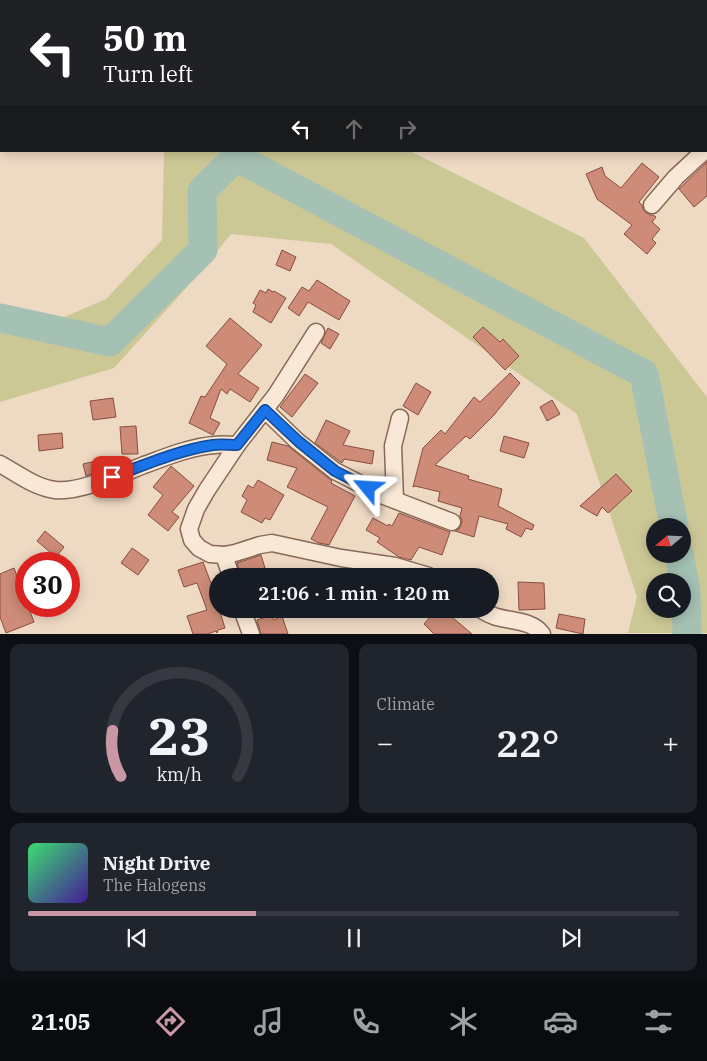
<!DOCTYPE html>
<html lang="en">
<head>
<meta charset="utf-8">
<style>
  :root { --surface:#171b24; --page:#20242c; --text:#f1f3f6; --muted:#9ea1a6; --line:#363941; --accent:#c998a4 }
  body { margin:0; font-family:"IBM Plex Serif",serif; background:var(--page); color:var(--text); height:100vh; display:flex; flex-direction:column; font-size:19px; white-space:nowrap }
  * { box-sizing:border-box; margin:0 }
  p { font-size:16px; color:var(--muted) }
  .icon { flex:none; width:28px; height:28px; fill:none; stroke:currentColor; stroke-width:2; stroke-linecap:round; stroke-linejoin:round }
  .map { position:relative; height:634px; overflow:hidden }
  .details { display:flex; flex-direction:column; gap:10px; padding:10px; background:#0d0f14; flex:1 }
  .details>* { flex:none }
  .hud { position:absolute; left:0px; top:0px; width:708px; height:152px; box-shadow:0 2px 12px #0003; background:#202124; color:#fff; overflow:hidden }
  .needle { width:32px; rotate:251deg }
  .tools { position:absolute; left:646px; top:518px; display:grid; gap:10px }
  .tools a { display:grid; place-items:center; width:45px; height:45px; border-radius:50%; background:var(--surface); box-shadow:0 2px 12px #0003; font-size:25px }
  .speed { position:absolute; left:15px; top:552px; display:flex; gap:10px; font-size:25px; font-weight:700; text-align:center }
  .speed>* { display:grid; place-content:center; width:65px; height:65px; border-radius:50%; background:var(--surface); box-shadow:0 2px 12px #0003; line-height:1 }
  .speed .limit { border:8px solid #d22; background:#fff; color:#111 }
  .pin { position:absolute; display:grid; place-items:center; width:42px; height:42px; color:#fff; margin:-21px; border-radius:10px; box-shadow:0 2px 8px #0006 }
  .me { position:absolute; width:55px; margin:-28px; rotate:297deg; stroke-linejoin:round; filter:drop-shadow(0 0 4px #0008) }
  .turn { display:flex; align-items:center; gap:18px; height:105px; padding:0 20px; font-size:22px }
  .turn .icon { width:65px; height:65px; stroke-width:2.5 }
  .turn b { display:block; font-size:35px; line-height:42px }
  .lanes { display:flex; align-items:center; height:48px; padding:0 20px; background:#0003; justify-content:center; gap:25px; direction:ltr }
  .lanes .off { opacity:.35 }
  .big { font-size:38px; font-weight:600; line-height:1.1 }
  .details .tile { flex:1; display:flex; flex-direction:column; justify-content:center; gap:8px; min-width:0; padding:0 18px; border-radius:10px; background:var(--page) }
  .details .dial { align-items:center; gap:0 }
  .dial svg { height:130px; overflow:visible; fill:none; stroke:var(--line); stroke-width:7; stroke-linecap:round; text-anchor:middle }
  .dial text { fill:var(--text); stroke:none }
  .song { display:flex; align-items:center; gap:15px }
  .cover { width:60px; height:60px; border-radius:8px; background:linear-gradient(135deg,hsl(140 70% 55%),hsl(260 70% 35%)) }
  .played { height:5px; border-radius:2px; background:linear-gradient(90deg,var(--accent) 35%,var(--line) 35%) }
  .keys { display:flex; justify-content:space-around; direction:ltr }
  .heat { display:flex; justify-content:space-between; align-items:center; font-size:28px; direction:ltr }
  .details .tiles { flex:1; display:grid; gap:10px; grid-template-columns:1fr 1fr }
  .tile:last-child { grid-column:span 2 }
  .trip { position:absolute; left:209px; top:568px; width:290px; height:50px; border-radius:25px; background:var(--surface); box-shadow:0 2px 12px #0003; font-weight:600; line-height:50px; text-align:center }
  .dock { display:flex; height:80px; justify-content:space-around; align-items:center; background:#090b0e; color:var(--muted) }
  .dock .icon { width:35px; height:35px }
  .dock .active { color:var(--accent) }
  .dock b { font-size:22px; color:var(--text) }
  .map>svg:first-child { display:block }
  .green { fill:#ccc896; fill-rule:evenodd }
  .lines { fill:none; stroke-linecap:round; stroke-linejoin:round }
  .river { stroke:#a5c1b3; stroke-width:29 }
  .building { fill:#cd8b78; stroke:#884e3f }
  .minor-casing { stroke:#886959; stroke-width:19 }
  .tertiary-casing { stroke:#886959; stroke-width:22 }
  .minor { stroke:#f9e8d6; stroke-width:16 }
  .tertiary { stroke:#f9e8d6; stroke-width:20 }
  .route-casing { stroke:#114b97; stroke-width:12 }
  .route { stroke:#1a73e8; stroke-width:9 }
</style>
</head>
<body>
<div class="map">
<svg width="707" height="634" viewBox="0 0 707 634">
  <rect width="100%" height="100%" fill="#eed9c3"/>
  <!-- green -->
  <path class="green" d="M164,151H410L584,238L707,397V633H628L637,597L577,414L331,244L231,234L197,276L114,368L0,402V308L55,321L106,299L162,240ZM655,526H682V554H655ZM655,581H682V609H655Z"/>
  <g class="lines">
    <!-- river -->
    <g class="river">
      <path d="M0,318L110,342L203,250L202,191L236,157L644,374L674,526"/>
      <path d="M679,554L686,589L687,634"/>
    </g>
  </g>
  <!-- building -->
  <g class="building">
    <path d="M707,162V196L694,207L679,189Z"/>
    <path d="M642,163L659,177L639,202L642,205L643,209L645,212L650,215H653L656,217L652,222L660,229L652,239L656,243L647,254L624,234L632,225L597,199L586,174L602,167L605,176L621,188Z"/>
    <path d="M282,250L296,257L290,271L276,265Z"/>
    <path d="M317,280L350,301L339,320L308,302L299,316L288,308L302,287L309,291Z"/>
    <path d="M268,289L273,292L274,291L286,298L271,323L253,312L256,305L253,303L260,290L266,293Z"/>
    <path d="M230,318L262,345L238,374L259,388L250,402L230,389L227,394L221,389L210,418L220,423L213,435L189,423L201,396L205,397L227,364L206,346Z"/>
    <path d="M483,327L500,342L503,339L519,356L505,370L473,337Z"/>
    <path d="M328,328L339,334L330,349L321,343Z"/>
    <path d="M510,373L520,383L494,415L470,439L466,436L435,465L469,476L468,479L502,489L498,506L534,525L532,530L526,528L521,537L506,529L508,524L479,516L474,537L455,531L459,529L461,525L462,520L460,516L462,508L438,501L440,492L415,486L413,487L423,448L441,430L445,434L474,397L480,402Z"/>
    <path d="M305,374L318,383L292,417L280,407Z"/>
    <path d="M416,383L431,392L418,415L403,406Z"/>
    <path d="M113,398L116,417L93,420L90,401Z"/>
    <path d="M552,400L560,414L547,421L540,407Z"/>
    <path d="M326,420L350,431L343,445L374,451L372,464L344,459L342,463L315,443Z"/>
    <path d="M136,426L138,454H122L120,427Z"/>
    <path d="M62,433L63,448L39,451L38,435Z"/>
    <path d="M504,436L529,443L524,458L500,451Z"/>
    <path d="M272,442L288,446L332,481L331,483L355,496L329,545L319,543L311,539L328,507L287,487L297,468L267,460Z"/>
    <path d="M105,459L107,469L86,476L83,464Z"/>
    <path d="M171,466L194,486L172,512L179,517L168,531L148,515L163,495L153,487Z"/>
    <path d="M616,474L632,491L608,513L602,507L597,516L580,506Z"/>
    <path d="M258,480L284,495L270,520L265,518L262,523L241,512L247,500L242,496L248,485L253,488Z"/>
    <path d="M399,513L450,532L442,555L419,547L411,560L399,557L377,542L380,538L366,530L373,518L388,526L389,524L392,526Z"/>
    <path d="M45,531L64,547L56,557L37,541Z"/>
    <path d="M132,548L149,560L138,575L121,563Z"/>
    <path d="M261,555L265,568L255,571L257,576H241L237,563Z"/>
    <path d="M203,562L211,583L218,581V609H219L225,628L218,630L217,633L216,631L208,634H193L187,616L207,610L197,583L184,587L178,570Z"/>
    <path d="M14,568L26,601V606H28L34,622L6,633L0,617V574Z"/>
    <path d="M518,582L544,583L545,609L519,610Z"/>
    <path d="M435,611L442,617L446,612L472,634H434L424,624Z"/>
    <path d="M559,614L585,619L583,634L556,628Z"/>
    <path d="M272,615L274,620L282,616L288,634H261L257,620Z"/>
  </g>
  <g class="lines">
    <defs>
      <g id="minor">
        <path d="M444,0L446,1"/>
        <path d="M621,0L623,1"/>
        <path d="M513,1L514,0"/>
        <path d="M706,59L707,60"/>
        <path d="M652,205L676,177L704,151"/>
        <path d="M316,332L276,395L237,445L207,490L196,509L189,529L192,540L199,548L210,554L224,555L235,553L260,545L272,543L341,558L395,566L429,576"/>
        <path d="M265,410L297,441L335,471L384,496L452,522"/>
        <path d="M0,464C18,474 34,487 55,490C78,493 121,474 144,465C166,457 190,447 214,445C221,444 229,445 237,445"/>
        <path d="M395,500L393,446L400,418"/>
        <path d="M224,555L231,576"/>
        <path d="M242,609L251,634"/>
        <path d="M481,609C498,624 529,616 542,634"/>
      </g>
      <g id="tertiary">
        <path d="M39,1L41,0"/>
        <path d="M0,36L1,35"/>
      </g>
    </defs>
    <!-- minor casing -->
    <use href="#minor" class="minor-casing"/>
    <!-- tertiary casing -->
    <use href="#tertiary" class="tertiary-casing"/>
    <!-- minor -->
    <use href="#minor" class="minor"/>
    <!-- tertiary -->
    <use href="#tertiary" class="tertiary"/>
  </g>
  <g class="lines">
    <defs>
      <path id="route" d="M112,477C142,466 182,449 213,445C221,444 229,445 237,445L265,410L298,441L335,471L368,488"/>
    </defs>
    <!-- route casing -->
    <use href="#route" class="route-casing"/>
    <!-- route -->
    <use href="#route" class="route"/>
  </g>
</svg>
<div class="tools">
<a><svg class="needle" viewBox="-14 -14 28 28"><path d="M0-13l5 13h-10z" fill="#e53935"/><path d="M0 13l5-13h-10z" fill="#9ea1a6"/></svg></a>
<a><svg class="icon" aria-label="search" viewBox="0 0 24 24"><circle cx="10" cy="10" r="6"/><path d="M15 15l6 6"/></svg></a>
</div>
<div class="speed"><div class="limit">30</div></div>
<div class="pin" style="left:112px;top:477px;background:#d93025"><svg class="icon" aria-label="arrive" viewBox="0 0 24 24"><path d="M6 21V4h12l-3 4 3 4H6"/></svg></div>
<svg class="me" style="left:368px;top:488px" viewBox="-20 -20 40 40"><path d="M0-17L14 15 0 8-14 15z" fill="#1a73e8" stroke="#fff" stroke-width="4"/></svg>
<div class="trip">21:06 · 1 min · 120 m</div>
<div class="hud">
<div class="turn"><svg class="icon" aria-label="left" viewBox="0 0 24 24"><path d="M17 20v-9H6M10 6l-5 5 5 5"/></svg><div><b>50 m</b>Turn left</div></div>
<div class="lanes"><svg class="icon" aria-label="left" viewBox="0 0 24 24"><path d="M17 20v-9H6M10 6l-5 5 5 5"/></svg><svg class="icon off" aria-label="ahead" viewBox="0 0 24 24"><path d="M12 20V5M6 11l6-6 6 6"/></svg><svg class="icon off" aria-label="right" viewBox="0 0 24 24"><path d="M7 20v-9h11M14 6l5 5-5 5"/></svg></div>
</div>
</div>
<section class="details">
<div class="tiles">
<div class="tile dial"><svg viewBox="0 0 100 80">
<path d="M14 69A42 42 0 1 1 86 69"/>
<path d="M14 69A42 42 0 0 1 9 41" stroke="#c998a4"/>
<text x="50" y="56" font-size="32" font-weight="700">23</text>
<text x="50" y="72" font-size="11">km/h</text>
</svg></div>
<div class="tile"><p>Climate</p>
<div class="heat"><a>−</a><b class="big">22°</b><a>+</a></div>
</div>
<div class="tile">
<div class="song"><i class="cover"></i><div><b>Night Drive</b><p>The Halogens</p></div></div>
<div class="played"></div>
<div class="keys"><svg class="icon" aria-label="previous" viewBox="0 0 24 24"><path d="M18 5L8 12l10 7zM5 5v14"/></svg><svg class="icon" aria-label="pause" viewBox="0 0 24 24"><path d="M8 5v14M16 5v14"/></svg><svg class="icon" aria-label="next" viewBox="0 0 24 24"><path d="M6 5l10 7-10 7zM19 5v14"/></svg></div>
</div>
</div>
</section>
<nav class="dock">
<b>21:05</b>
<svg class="icon active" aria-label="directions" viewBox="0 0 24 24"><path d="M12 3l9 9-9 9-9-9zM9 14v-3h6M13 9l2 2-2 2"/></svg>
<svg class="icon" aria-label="music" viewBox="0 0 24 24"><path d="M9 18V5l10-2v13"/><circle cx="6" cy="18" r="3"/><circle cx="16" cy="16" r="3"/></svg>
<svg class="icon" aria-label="phone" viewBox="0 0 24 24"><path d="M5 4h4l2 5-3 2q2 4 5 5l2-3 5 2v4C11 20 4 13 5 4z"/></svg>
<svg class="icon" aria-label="climate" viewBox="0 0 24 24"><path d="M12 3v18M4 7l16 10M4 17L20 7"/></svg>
<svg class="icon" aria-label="car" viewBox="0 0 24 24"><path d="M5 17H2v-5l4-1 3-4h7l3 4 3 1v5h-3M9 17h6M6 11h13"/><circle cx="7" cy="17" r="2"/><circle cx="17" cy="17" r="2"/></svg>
<svg class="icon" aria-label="filters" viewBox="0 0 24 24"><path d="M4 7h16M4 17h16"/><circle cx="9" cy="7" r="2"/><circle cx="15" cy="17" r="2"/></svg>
</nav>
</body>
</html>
